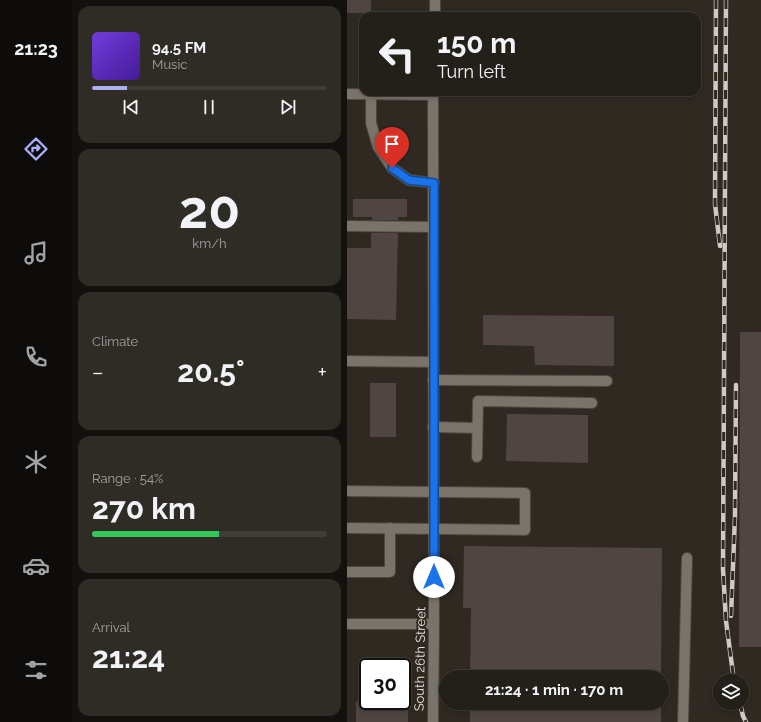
<!DOCTYPE html>
<html lang="en">
<head>
<meta charset="utf-8">
<style>
  :root { --surface:#231f19; --page:#2f2c26; --text:#f1f3f6; --muted:#a3a2a2; --line:#403d38; --accent:#abaffb }
  body { margin:0; font-family:Raleway,sans-serif; background:var(--page); color:var(--text); height:100vh; display:flex; flex-direction:column; font-size:15px; white-space:nowrap }
  * { box-sizing:border-box; margin:0 }
  p { font-size:13px; color:var(--muted) }
  .icon { flex:none; width:22px; height:22px; fill:none; stroke:currentColor; stroke-width:2; stroke-linecap:round; stroke-linejoin:round }
  .map { position:relative; flex:1; overflow:hidden }
  .panel { display:flex; flex-direction:column; gap:6px; padding:6px; background:#13110e; width:275px }
  .panel>* { flex:none }
  .banner { position:absolute; left:12px; top:12px; width:342px; height:84px; border-radius:12px; box-shadow:0 2px 6px #0003,0 0 0 1px var(--line); background:#231f19; color:var(--text); overflow:hidden }
  .controls { position:absolute; left:366px; top:674px; display:grid; gap:8px }
  .controls a { display:grid; place-items:center; width:36px; height:36px; border-radius:50%; background:var(--surface); box-shadow:0 2px 6px #0003,0 0 0 1px var(--line); font-size:20px }
  .speed { position:absolute; left:12px; top:658px; display:flex; gap:8px; font-size:20px; font-weight:700; text-align:center }
  .speed>* { display:grid; place-content:center; width:52px; height:52px; border-radius:50%; background:var(--surface); box-shadow:0 2px 6px #0003,0 0 0 1px var(--line); line-height:1 }
  .speed .limit { border:2px solid #111; border-radius:6px; background:#fff; color:#111 }
  .pin { position:absolute; display:grid; place-items:center; width:34px; height:34px; color:#fff; margin:-41px -17px; border-radius:50% 50% 50% 0; rotate:-45deg; box-shadow:0 0 4px #0007 }
  .pin .icon { rotate:45deg }
  .me { position:absolute; width:44px; margin:-22px; rotate:0deg; stroke-linejoin:round; filter:drop-shadow(0 0 3px #0008) }
  .turn { display:flex; align-items:center; gap:14px; height:84px; padding:0 12px; font-size:18px }
  .turn .icon { width:52px; height:52px; stroke-width:2.5 }
  .turn b { display:block; font-size:28px; line-height:34px }
  .big { font-size:30px; font-weight:700; line-height:1.1 }
  .panel .card { flex:1; display:flex; flex-direction:column; justify-content:center; gap:6px; min-width:0; padding:0 14px; border-radius:12px; background:var(--page) }
  .panel .dial { align-items:center; gap:0 }
  .dial b { font-size:52px; line-height:1 }
  .song { display:flex; align-items:center; gap:12px }
  .cover { width:48px; height:48px; border-radius:6px; background:linear-gradient(135deg,hsl(260 70% 55%),hsl(260 70% 35%)) }
  .played { height:4px; border-radius:2px; background:linear-gradient(90deg,var(--accent) 15%,var(--line) 15%) }
  .keys { display:flex; justify-content:space-around; direction:ltr }
  .heat { display:flex; justify-content:space-between; align-items:center; font-size:22px; direction:ltr }
  .charge { height:6px; border-radius:3px; background:linear-gradient(90deg,#34c759 54%,var(--line) 0) }
  .trip { position:absolute; left:92px; top:670px; width:230px; height:40px; border-radius:20px; background:var(--surface); box-shadow:0 2px 6px #0003,0 0 0 1px var(--line); font-weight:700; line-height:40px; text-align:center }
  main { display:flex; flex:1; min-height:0 }
  .tab-bar { display:flex; flex-direction:column; width:72px; justify-content:space-around; align-items:center; background:#0e0c0a; color:var(--muted) }
  .tab-bar .icon { width:28px; height:28px }
  .tab-bar .selected { color:var(--accent) }
  .tab-bar b { font-size:18px; color:var(--text) }
  .map>svg:first-child { display:block }
  .building { fill:#504542 }
  .lines { fill:none; stroke-linecap:round; stroke-linejoin:round }
  .service-casing { stroke:#4c4840; stroke-width:12 }
  .minor-casing { stroke:#4c4840; stroke-width:12 }
  .service { stroke:#7a736a; stroke-width:10 }
  .minor { stroke:#7a736a; stroke-width:10 }
  .rail-casing { stroke:#cec9c4; stroke-width:4.5 }
  .rail { stroke:#2f2921; stroke-width:3; stroke-dasharray:9; stroke-linecap:butt }
  .route-casing { stroke:#114b97; stroke-width:10 }
  .route { stroke:#1a73e8; stroke-width:7 }
  .labels { text-anchor:middle; dominant-baseline:central; stroke-width:4; stroke-linejoin:round; paint-order:stroke }
  .street-label { font-size:13px; fill:#e4e0db; stroke:#2f2921 }
</style>
</head>
<body>
<main>
<nav class="tab-bar">
<b>21:23</b>
<svg class="icon selected" aria-label="directions" viewBox="0 0 24 24"><path d="M12 3l9 9-9 9-9-9zM9 14v-3h6M13 9l2 2-2 2"/></svg>
<svg class="icon" aria-label="music" viewBox="0 0 24 24"><path d="M9 18V5l10-2v13"/><circle cx="6" cy="18" r="3"/><circle cx="16" cy="16" r="3"/></svg>
<svg class="icon" aria-label="phone" viewBox="0 0 24 24"><path d="M5 4h4l2 5-3 2q2 4 5 5l2-3 5 2v4C11 20 4 13 5 4z"/></svg>
<svg class="icon" aria-label="climate" viewBox="0 0 24 24"><path d="M12 3v18M4 7l16 10M4 17L20 7"/></svg>
<svg class="icon" aria-label="car" viewBox="0 0 24 24"><path d="M5 17H2v-5l4-1 3-4h7l3 4 3 1v5h-3M9 17h6M6 11h13"/><circle cx="7" cy="17" r="2"/><circle cx="17" cy="17" r="2"/></svg>
<svg class="icon" aria-label="filters" viewBox="0 0 24 24"><path d="M4 7h16M4 17h16"/><circle cx="9" cy="7" r="2"/><circle cx="15" cy="17" r="2"/></svg>
</nav>
<section class="panel">
<div class="card">
<div class="song"><i class="cover"></i><div><b>94.5 FM</b><p>Music</p></div></div>
<div class="played"></div>
<div class="keys"><svg class="icon" aria-label="previous" viewBox="0 0 24 24"><path d="M18 5L8 12l10 7zM5 5v14"/></svg><svg class="icon" aria-label="pause" viewBox="0 0 24 24"><path d="M8 5v14M16 5v14"/></svg><svg class="icon" aria-label="next" viewBox="0 0 24 24"><path d="M6 5l10 7-10 7zM19 5v14"/></svg></div>
</div>
<div class="card dial"><b>20</b><p>km/h</p></div>
<div class="card"><p>Climate</p>
<div class="heat"><a>−</a><b class="big">20.5°</b><a>+</a></div>
</div>
<div class="card"><p>Range · 54%</p><b class="big">270 km</b><div class="charge"></div></div>
<div class="card"><p>Arrival</p><b class="big">21:24</b></div>
</section>
<div class="map">
<svg width="414" height="722" viewBox="0 0 414 722">
  <rect width="100%" height="100%" fill="#2f2921"/>
  <!-- building -->
  <g class="building">
    <rect x="0" y="0" width="24" height="13"/>
    <path d="M6,199H60V217H51V220H25V217H6Z"/>
    <path d="M24,233H51L49,320L0,319V248H24Z"/>
    <path d="M136,315L267,316V366L188,365L187,346L136,345Z"/>
    <path d="M393,332H414V647H392Z"/>
    <rect x="23" y="383" width="26" height="54"/>
    <path d="M160,414L241,415V463L159,461Z"/>
    <path d="M117,546L315,548L314,677H123L124,608H116Z"/>
    <path d="M9,701L61,702V722H9Z"/>
    <rect x="123" y="703" width="191" height="19"/>
  </g>
  <g class="lines">
    <defs>
      <g id="service">
        <path d="M24,95V123L31,147L45,168L62,180L87,183"/>
        <path d="M0,226L86,227"/>
        <path d="M86,380L260,381"/>
        <path d="M86,427L130,428"/>
        <path d="M130,457L131,401L245,403"/>
        <path d="M0,491L178,493V530L0,528"/>
        <path d="M0,572H43V528"/>
        <path d="M336,722L340,558"/>
      </g>
      <g id="minor">
        <path d="M88,16V0"/>
        <path d="M0,94L86,95"/>
        <path d="M0,361L86,362"/>
        <path d="M0,624H87"/>
        <path d="M86,722L87,624L86,92"/>
      </g>
    </defs>
    <!-- service casing -->
    <use href="#service" class="service-casing"/>
    <!-- minor casing -->
    <use href="#minor" class="minor-casing"/>
    <!-- service -->
    <use href="#service" class="service"/>
    <!-- minor -->
    <use href="#minor" class="minor"/>
    <defs>
      <g id="rail">
        <path d="M369,0L368,204L373,246"/>
        <path d="M379,0L376,569L379,621L387,681"/>
        <path d="M384,616L388,516L389,385"/>
        <path d="M393,703L396,716L399,722"/>
      </g>
    </defs>
    <!-- rail casing -->
    <use href="#rail" class="rail-casing"/>
    <!-- rail -->
    <use href="#rail" class="rail"/>
  </g>
  <g class="lines">
    <defs>
      <path id="route" d="M45,168L62,180L87,183V577"/>
    </defs>
    <!-- route casing -->
    <use href="#route" class="route-casing"/>
    <!-- route -->
    <use href="#route" class="route"/>
  </g>
  <g class="labels">
    <!-- street labels -->
    <g class="street-label">
      <text transform="translate(73 659) rotate(-89)">South 26th Street</text>
    </g>
  </g>
</svg>
<div class="controls">
<a><svg class="icon" aria-label="layers" viewBox="0 0 24 24"><path d="M12 4l9 5-9 5-9-5zM3 14l9 5 9-5"/></svg></a>
</div>
<div class="speed"><div class="limit">30</div></div>
<div class="pin" style="left:45px;top:168px;background:#d93025"><svg class="icon" aria-label="arrive" viewBox="0 0 24 24"><path d="M6 21V4h12l-3 4 3 4H6"/></svg></div>
<svg class="me" style="left:87px;top:577px" viewBox="-20 -20 40 40"><circle r="19" fill="#fff"/><path d="M0-13L10 11 0 6-10 11z" fill="#1a73e8"/></svg>
<div class="trip">21:24 · 1 min · 170 m</div>
<div class="banner">
<div class="turn"><svg class="icon" aria-label="left" viewBox="0 0 24 24"><path d="M17 20v-9H6M10 6l-5 5 5 5"/></svg><div><b>150 m</b>Turn left</div></div>
</div>
</div>
</main>
</body>
</html>
